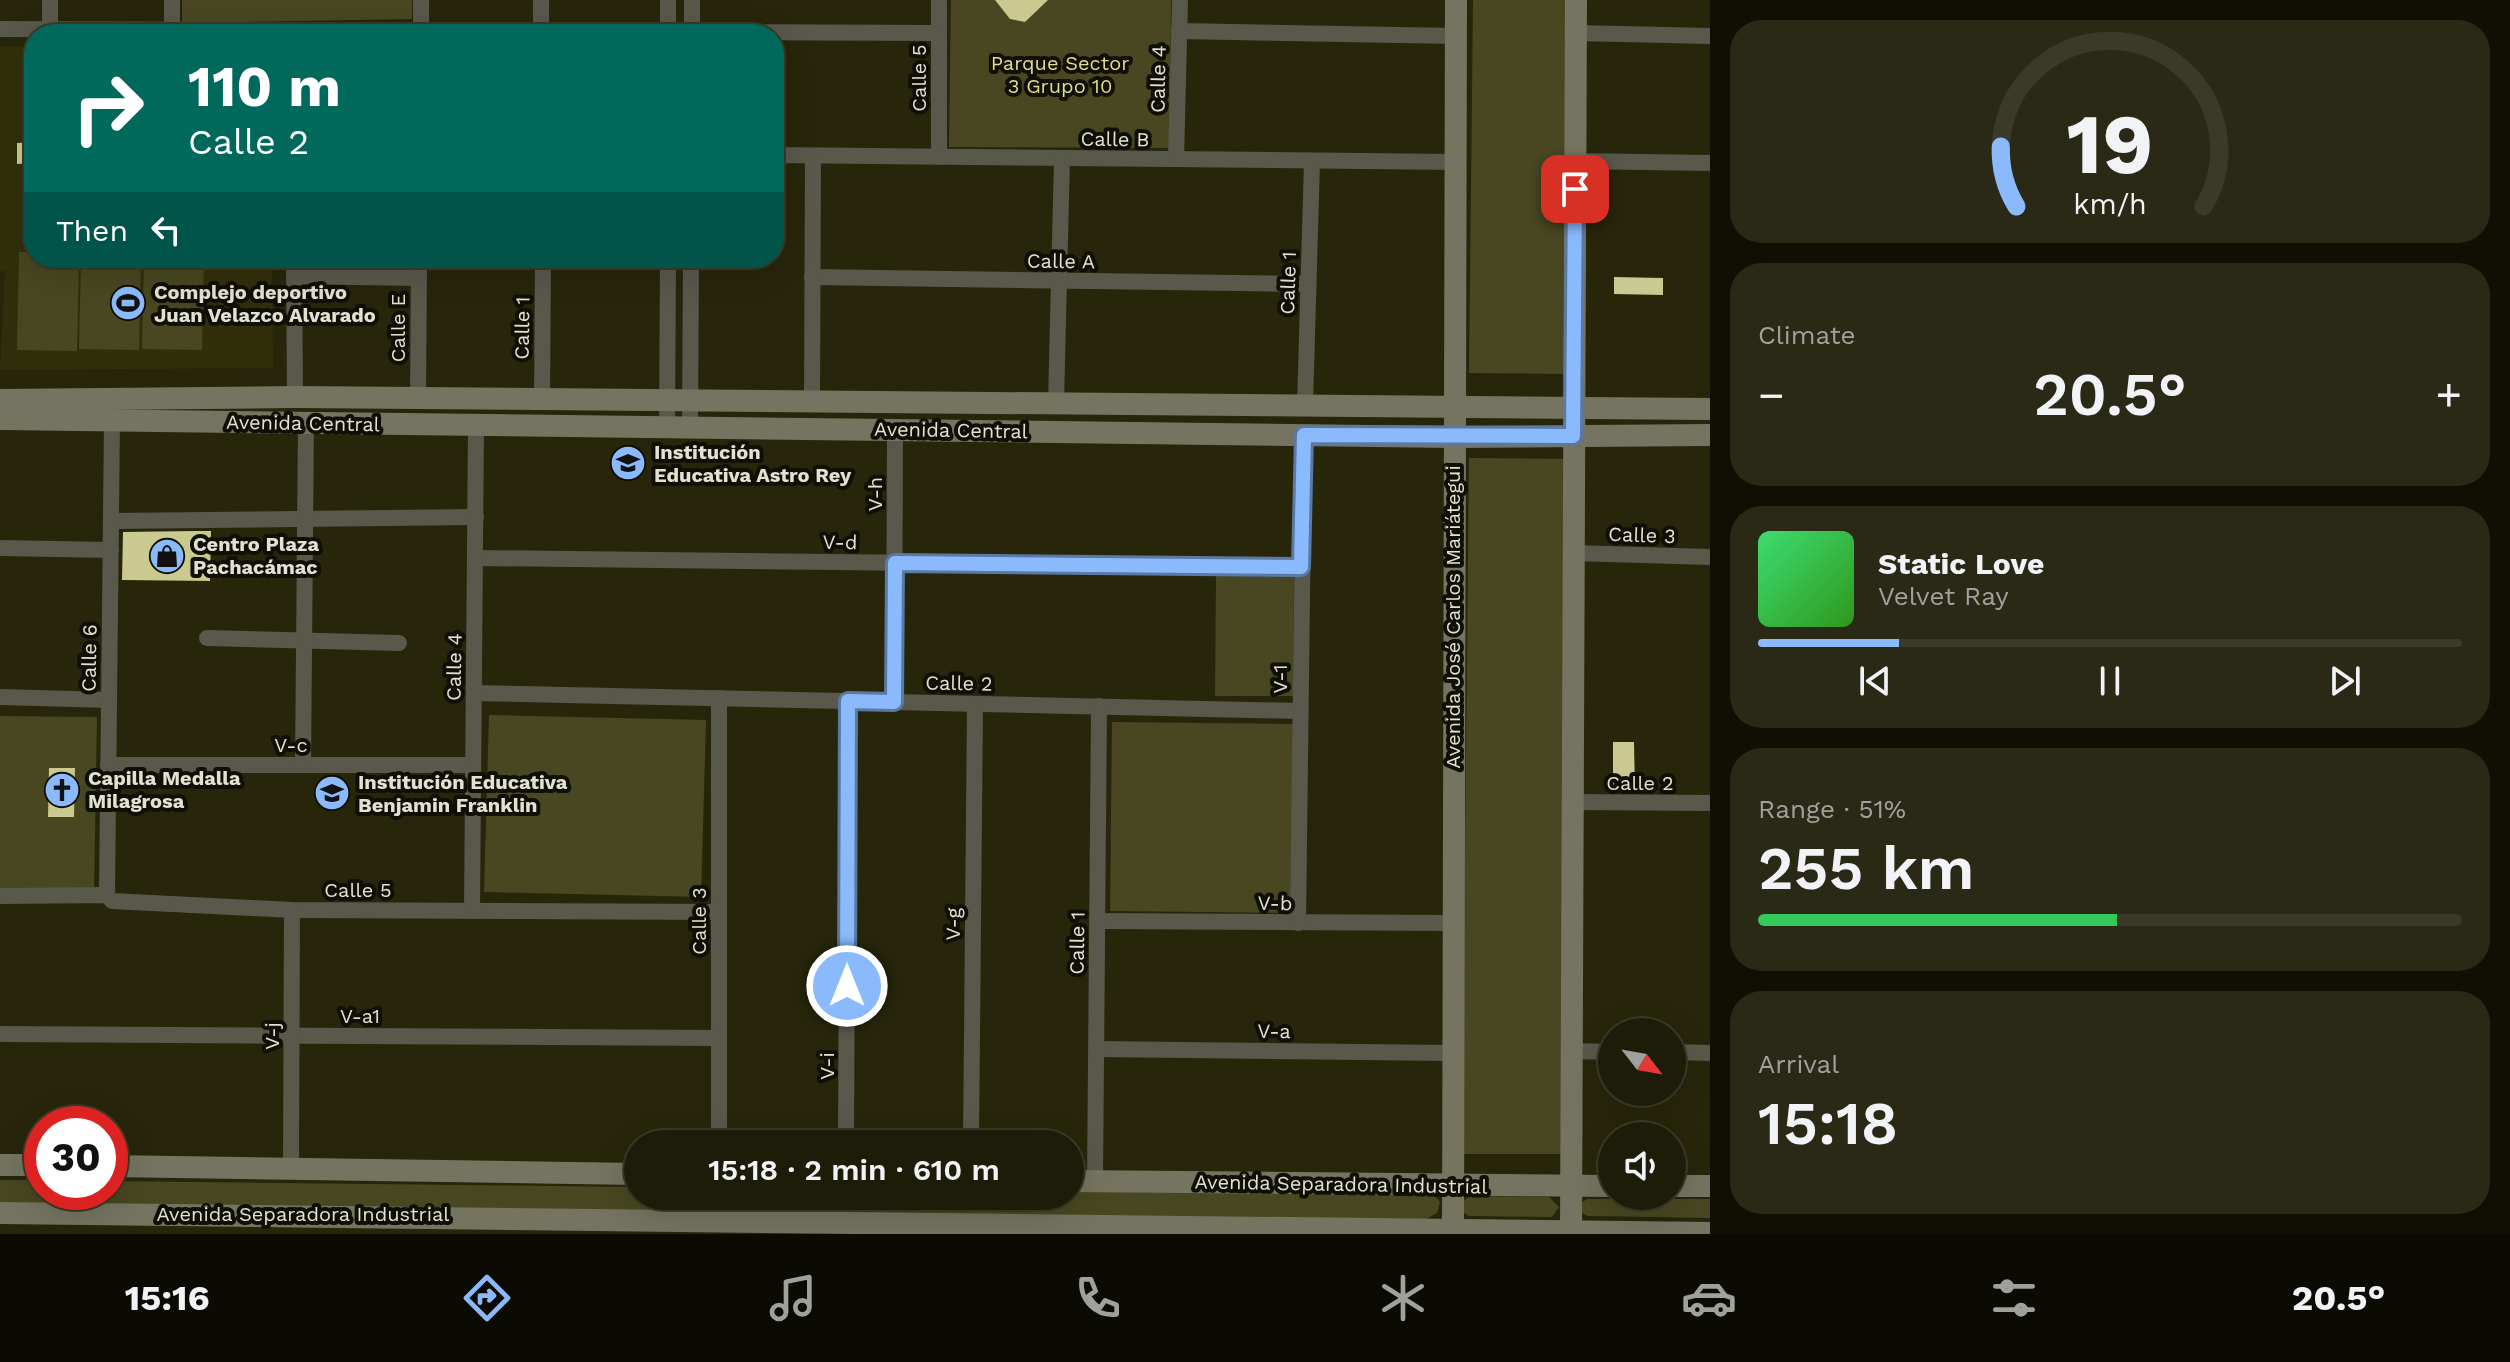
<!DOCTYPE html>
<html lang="en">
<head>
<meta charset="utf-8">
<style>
  :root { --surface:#1d1c08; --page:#2a2916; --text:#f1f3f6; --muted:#a0a19c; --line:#3b3a29; --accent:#8bbafc }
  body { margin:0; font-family:"Work Sans",sans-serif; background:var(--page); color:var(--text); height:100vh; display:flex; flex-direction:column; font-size:30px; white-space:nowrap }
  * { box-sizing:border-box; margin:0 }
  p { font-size:26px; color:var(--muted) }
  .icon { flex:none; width:44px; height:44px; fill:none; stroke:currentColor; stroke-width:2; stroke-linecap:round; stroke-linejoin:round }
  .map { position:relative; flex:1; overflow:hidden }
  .panel { display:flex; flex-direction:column; gap:20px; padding:20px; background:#100f04; width:800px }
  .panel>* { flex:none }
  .banner { position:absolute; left:24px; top:24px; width:760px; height:244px; border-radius:32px; box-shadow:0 8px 32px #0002,0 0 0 2px var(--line); background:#00695c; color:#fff; overflow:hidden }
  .needle { width:52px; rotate:121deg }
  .fabs { position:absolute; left:1598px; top:1018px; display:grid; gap:16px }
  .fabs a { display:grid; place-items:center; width:88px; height:88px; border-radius:50%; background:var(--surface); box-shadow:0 8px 32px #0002,0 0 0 2px var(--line); font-size:40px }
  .speed { position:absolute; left:24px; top:1106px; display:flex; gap:16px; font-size:40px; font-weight:700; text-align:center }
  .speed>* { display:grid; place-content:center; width:104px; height:104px; border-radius:50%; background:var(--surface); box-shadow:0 8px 32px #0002,0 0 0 2px var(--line); line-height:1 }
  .speed .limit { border:12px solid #d22; background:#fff; color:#111 }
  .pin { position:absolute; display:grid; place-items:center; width:68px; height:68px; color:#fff; margin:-34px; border-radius:16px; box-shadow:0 4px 12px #0006 }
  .me { position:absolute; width:88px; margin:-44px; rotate:0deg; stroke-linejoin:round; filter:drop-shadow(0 0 6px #0008) }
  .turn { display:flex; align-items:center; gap:28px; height:168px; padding:0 32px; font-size:36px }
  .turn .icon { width:104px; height:104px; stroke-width:2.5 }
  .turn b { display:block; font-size:56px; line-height:68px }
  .then { display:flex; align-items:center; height:76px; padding:0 32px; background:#0003; gap:16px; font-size:30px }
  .big { font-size:60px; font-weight:600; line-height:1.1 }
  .panel .widget { flex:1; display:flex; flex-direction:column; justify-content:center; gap:12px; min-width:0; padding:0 28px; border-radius:32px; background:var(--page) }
  .panel .dial { align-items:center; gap:0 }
  .dial svg { height:208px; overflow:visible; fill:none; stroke:var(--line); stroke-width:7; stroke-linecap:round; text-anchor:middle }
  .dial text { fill:var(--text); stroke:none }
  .song { display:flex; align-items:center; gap:24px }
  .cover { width:96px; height:96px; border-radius:12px; background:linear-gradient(135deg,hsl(140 70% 55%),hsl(110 70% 35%)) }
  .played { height:8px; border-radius:4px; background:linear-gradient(90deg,var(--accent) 20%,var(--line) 20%) }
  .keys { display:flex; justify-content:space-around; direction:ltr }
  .heat { display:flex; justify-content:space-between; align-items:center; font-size:44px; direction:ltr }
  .charge { height:12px; border-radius:6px; background:linear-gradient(90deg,#34c759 51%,var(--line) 0) }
  .trip { position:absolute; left:624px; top:1130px; width:460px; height:80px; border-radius:40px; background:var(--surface); box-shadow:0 8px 32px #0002,0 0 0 2px var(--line); font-weight:600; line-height:80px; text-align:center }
  .tab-bar { display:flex; height:128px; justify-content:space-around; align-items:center; background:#0c0b03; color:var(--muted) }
  .tab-bar .icon { width:56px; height:56px }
  .tab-bar .current { color:var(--accent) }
  .tab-bar b { font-size:36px; color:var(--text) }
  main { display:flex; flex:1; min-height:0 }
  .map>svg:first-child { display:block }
  .built { fill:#312f0b }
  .green { fill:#484721 }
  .building { fill:#cac98f }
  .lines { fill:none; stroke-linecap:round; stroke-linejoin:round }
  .street { stroke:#58584b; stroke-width:16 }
  .secondary { stroke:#747460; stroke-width:22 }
  .route-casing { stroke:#5a79a4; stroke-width:20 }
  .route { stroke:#8bbafc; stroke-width:14 }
  .labels { text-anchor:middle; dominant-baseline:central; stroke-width:8; stroke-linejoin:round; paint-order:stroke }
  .park-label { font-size:20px; fill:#e0de8a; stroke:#0f0f05 }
  .street-label { font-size:20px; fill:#e2e2d2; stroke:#0f0f05 }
  .poi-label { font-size:20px; font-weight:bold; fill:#e2e2d2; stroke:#0f0f05; text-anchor:start }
</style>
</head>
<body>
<main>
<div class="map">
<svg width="1710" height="1234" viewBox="0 0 1710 1234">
  <rect width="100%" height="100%" fill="#27260b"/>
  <!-- built -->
  <path class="built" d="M0,46H34V258H272L273,368L0,370L5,271H0Z"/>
  <!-- green -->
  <g class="green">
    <path d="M182,0H412V19L182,23Z"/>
    <path d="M951,0H1171L1170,148L949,147Z"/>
    <path d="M1473,0H1568L1564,374L1469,373Z"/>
    <path d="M19,252H34V258H79L77,351L17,350Z"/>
    <path d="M81,258H141L139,350L79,349Z"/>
    <path d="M144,258H204L202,350L142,349Z"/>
    <path d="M1469,458L1568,459L1561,1154H1462Z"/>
    <path d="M1216,576H1294L1293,696H1215Z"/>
    <path d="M489,715L706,720L701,897L484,892Z"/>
    <path d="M0,716L97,717L94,893L0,892Z"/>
    <path d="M1112,722L1294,724L1291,913L1110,911Z"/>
    <path d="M0,1180H42V1192H110V1181L638,1187V1196H1070V1191L1434,1195L1440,1202L1437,1213L1426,1219L0,1206Z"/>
    <path d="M1470,1196L1549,1197L1559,1207L1552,1217L1469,1216L1464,1213L1463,1201Z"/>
    <path d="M1587,1199H1710V1218L1588,1216L1581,1213V1203Z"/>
  </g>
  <!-- building -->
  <g class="building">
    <path d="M995,0H1048L1025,22L1010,19Z"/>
    <path d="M34,142V163L17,164V143Z"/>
    <path d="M1614,277L1663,278V295L1614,294Z"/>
    <path d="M195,531H211L210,581L122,580L123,532Z"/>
    <path d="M1613,742H1634L1635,791H1613Z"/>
    <path d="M49,768H75L74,817H48Z"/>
  </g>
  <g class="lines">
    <!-- street -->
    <g class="street">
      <path d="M172,0V30"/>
      <path d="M692,0V34"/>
      <path d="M939,0V157"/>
      <path d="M0,29L939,33"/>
      <path d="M50,30V0"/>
      <path d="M1179,31L1455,36"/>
      <path d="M541,32V0"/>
      <path d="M1576,33L1710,36"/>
      <path d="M421,34V0"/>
      <path d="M668,34V0"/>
      <path d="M774,155L1455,162"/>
      <path d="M1176,159L1180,0"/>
      <path d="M1575,161L1710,163"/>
      <path d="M294,258L295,397"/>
      <path d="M294,276L419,278"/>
      <path d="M812,277L1308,284"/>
      <path d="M418,398L419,258"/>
      <path d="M542,399L543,258"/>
      <path d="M812,401L813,156"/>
      <path d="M1056,403L1062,158"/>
      <path d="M1305,406L1312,161"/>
      <path d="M667,427L668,258"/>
      <path d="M690,427L691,258"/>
      <path d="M111,521L476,517"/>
      <path d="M0,548L111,550"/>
      <path d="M1573,553L1710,557"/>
      <path d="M475,558L1301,567"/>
      <path d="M207,638L399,643"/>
      <path d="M474,693L1300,711"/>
      <path d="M0,697L109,700"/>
      <path d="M719,698V1144"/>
      <path d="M894,702L895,430"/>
      <path d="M108,765H473"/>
      <path d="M303,765L306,423"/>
      <path d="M1571,802L1710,803"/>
      <path d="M107,895L112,420"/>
      <path d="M0,896L107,895L112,901L292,910L719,912"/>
      <path d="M472,911L476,425"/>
      <path d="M1097,921L1452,923"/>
      <path d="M1298,923L1304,435"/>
      <path d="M0,1034L719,1038"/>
      <path d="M1096,1049L1451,1053"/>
      <path d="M1570,1051L1612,1052"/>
      <path d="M1672,1052L1710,1053"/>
      <path d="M846,1144L848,701"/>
      <path d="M971,1144L975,704"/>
      <path d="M291,1162L292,910"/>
      <path d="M1095,1181L1099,706"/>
    </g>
    <!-- secondary -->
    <g class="secondary">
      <path d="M0,400L295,397L1710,409"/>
      <path d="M0,419L1454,437L1710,435"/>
      <path d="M0,1165H42"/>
      <path d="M110,1166L638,1174"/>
      <path d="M1070,1181L1612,1186"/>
      <path d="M1672,1186H1710"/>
      <path d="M0,1213L1710,1233"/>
      <path d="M1453,1234L1456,0"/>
      <path d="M1571,1234L1576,0"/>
    </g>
  </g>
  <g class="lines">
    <defs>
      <path id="route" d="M847,986L848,701L894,702L895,563L1301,567L1304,435L1573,436L1575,189"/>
    </defs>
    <!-- route casing -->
    <use href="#route" class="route-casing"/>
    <!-- route -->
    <use href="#route" class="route"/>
  </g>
  <!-- icons -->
  <defs>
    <symbol id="stadium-disc" viewBox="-11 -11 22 22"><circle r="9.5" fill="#8bbafc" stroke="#0f0f05"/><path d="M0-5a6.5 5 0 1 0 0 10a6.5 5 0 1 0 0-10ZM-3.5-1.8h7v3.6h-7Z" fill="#111"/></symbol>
    <symbol id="school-disc" viewBox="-11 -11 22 22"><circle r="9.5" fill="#8bbafc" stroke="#0f0f05"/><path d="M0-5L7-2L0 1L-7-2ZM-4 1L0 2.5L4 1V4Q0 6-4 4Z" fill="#111"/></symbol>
    <symbol id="shop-disc" viewBox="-11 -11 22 22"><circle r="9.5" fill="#8bbafc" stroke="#0f0f05"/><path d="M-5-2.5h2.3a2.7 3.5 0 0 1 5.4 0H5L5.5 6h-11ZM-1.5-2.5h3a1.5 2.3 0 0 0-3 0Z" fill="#111"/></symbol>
    <symbol id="church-disc" viewBox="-11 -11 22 22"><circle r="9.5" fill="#8bbafc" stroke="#0f0f05"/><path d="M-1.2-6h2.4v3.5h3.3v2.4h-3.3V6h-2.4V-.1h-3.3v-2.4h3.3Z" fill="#111"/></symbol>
  </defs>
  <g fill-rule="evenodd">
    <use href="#stadium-disc" x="108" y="283" width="40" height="40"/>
    <use href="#school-disc" x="608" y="443" width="40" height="40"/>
    <use href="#shop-disc" x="147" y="536" width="40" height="40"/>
    <use href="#church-disc" x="42" y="770" width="40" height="40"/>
    <use href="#school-disc" x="312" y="773" width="40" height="40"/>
  </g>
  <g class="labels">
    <!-- park labels -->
    <g class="park-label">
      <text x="1060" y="63">Parque Sector<tspan x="1060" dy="23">3 Grupo 10</tspan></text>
    </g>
    <!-- street labels -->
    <g class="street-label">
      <text transform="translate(919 78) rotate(-90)">Calle 5</text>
      <text transform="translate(1158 79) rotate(-89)">Calle 4</text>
      <text transform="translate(1115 139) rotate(1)">Calle B</text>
      <text transform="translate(1061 261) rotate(1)">Calle A</text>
      <text transform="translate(1288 283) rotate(-88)">Calle 1</text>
      <text transform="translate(398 328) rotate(-90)">Calle E</text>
      <text transform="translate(522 328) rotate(-89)">Calle 1</text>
      <text transform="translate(303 423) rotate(1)">Avenida Central</text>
      <text transform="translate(951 430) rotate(1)">Avenida Central</text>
      <text transform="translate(875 494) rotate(-90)">V-h</text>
      <text transform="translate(1642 535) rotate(2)">Calle 3</text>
      <text transform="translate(840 542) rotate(1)">V-d</text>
      <text transform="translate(1453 617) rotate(-90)">Avenida José Carlos Mariátegui</text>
      <text transform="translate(89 658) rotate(-89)">Calle 6</text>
      <text transform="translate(454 667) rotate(-89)">Calle 4</text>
      <text transform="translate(1280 679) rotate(-90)">V-1</text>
      <text transform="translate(959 683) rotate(1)">Calle 2</text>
      <text x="291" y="745">V-c</text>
      <text x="1640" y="783">Calle 2</text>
      <text x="358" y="890">Calle 5</text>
      <text transform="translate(1275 903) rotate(1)">V-b</text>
      <text transform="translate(699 921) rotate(-90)">Calle 3</text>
      <text transform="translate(953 924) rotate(-89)">V-g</text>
      <text transform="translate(1077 943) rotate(-89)">Calle 1</text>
      <text x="360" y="1016">V-a1</text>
      <text transform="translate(1274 1031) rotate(1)">V-a</text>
      <text transform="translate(272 1036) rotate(-90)">V-j</text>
      <text transform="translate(827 1066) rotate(-90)">V-i</text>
      <text transform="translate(1341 1184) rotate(1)">Avenida Separadora Industrial</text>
      <text x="303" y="1214">Avenida Separadora Industrial</text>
    </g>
    <!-- poi labels -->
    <g class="poi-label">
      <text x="154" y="292">Complejo deportivo<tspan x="154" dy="23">Juan Velazco Alvarado</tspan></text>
      <text x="654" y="452">Institución<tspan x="654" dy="23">Educativa Astro Rey</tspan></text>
      <text x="193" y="544">Centro Plaza<tspan x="193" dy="23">Pachacámac</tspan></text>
      <text x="88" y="778">Capilla Medalla<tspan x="88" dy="23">Milagrosa</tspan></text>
      <text x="358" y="782">Institución Educativa<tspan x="358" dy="23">Benjamin Franklin</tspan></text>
    </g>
  </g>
</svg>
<div class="fabs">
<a><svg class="needle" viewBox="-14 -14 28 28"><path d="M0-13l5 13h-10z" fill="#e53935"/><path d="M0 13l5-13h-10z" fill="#a0a19c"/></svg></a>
<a><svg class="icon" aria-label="sound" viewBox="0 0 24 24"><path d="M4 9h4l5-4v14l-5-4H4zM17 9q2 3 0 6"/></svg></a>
</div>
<div class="speed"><div class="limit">30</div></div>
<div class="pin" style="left:1575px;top:189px;background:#d93025"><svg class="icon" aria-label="arrive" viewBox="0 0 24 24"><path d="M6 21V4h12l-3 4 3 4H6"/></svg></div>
<svg class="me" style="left:847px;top:986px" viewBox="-20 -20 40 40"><circle r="17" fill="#8bbafc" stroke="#fff" stroke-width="3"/><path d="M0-11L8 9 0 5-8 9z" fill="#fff"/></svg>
<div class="trip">15:18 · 2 min · 610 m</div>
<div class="banner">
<div class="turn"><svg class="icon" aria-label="right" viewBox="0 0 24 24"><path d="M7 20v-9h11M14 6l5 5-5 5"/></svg><div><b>110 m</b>Calle 2</div></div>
<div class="then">Then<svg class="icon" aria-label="left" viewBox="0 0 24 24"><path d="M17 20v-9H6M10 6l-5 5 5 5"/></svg></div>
</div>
</div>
<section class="panel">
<div class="widget dial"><svg viewBox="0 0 100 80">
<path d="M14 69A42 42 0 1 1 86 69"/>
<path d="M14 69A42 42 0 0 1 8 46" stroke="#8bbafc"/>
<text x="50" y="56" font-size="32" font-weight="700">19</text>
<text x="50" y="72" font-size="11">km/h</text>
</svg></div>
<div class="widget"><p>Climate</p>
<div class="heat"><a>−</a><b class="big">20.5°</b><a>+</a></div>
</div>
<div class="widget">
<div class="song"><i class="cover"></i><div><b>Static Love</b><p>Velvet Ray</p></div></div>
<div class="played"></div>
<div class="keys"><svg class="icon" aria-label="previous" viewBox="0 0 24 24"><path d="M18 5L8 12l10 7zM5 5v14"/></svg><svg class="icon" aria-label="pause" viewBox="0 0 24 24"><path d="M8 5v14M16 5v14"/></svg><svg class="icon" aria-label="next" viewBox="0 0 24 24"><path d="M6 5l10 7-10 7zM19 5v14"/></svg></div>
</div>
<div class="widget"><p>Range · 51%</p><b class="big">255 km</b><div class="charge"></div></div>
<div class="widget"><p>Arrival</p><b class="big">15:18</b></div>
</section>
</main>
<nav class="tab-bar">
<b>15:16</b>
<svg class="icon current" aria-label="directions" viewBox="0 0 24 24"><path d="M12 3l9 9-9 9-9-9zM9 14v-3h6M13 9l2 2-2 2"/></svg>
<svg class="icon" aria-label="music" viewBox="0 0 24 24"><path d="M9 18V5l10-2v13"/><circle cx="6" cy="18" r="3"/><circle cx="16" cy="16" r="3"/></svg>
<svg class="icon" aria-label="phone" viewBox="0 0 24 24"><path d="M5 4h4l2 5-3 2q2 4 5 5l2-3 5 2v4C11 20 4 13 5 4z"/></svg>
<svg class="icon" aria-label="climate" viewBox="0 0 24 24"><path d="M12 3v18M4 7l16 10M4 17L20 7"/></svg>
<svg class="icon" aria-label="car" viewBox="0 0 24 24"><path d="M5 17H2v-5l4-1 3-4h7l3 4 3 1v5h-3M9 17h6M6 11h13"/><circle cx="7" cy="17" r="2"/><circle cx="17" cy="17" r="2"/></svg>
<svg class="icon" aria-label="filters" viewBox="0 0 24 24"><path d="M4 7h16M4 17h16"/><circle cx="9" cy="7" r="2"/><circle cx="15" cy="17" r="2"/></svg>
<b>20.5°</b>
</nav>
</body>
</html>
